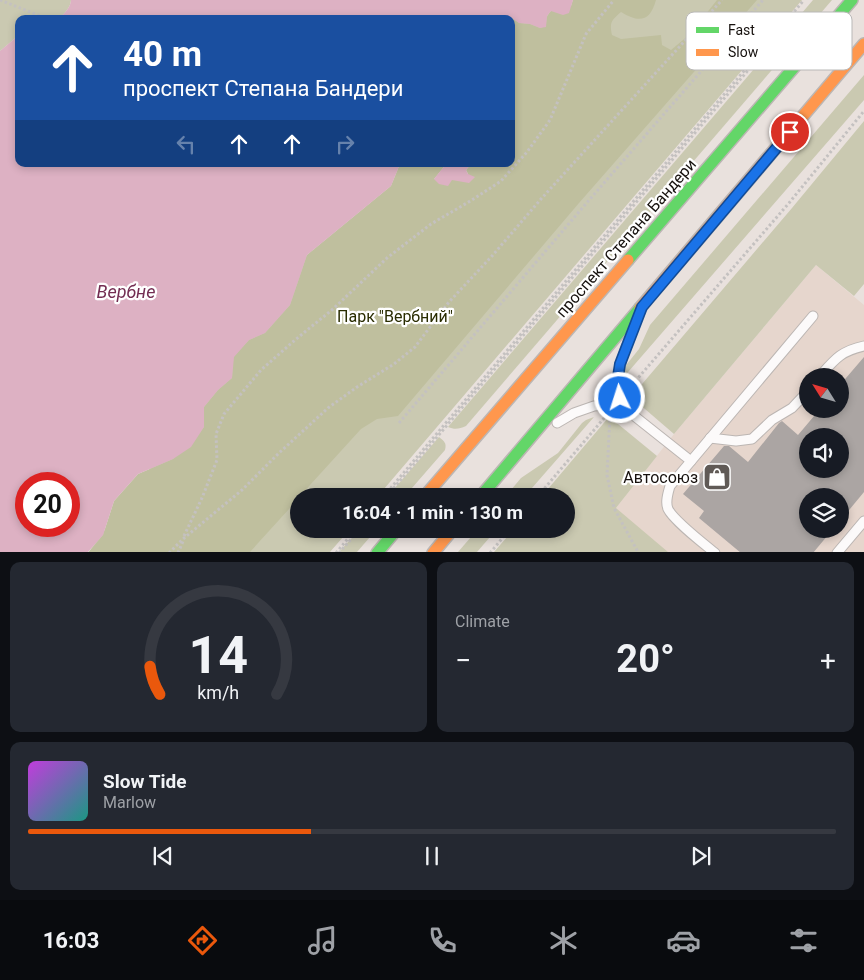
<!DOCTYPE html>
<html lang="en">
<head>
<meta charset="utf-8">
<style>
  :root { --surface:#171b24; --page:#242831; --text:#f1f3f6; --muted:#9ea1a6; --line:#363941; --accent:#ea580c }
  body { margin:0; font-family:Roboto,sans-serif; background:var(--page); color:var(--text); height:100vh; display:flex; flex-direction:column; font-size:19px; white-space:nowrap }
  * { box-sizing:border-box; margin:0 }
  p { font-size:16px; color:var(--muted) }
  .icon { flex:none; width:28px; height:28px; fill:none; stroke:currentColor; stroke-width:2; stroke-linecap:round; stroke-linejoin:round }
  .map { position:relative; height:552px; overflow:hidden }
  .panel { display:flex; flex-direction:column; gap:10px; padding:10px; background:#0d0f14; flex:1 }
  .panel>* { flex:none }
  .top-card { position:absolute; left:15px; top:15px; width:500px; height:152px; border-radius:10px; box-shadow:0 2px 8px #0003; background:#1a4fa0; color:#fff; overflow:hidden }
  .needle { width:32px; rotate:307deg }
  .fabs { position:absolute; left:799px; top:368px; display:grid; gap:10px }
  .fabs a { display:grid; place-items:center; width:50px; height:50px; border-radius:50%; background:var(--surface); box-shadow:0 2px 8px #0003; font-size:25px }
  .speed { position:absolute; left:15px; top:472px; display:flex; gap:10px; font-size:25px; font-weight:700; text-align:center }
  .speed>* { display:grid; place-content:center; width:65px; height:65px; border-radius:50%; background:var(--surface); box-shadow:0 2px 8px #0003; line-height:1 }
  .speed .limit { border:8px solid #d22; background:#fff; color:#111 }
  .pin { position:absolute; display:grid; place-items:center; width:42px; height:42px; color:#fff; margin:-21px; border:2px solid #fff; border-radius:50%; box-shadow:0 1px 5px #0007 }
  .me { position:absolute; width:55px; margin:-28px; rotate:356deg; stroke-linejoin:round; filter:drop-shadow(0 0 4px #0008) }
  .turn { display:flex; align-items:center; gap:18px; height:105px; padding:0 25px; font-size:22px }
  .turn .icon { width:65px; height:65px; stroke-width:2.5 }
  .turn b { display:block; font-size:35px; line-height:42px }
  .lanes { display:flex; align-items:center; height:48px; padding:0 25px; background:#0003; justify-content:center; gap:25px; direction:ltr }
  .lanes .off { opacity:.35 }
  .big { font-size:38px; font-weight:700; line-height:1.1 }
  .panel .card { flex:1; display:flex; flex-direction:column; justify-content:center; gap:8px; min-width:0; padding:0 18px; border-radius:10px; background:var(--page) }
  .panel .dial { align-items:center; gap:0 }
  .dial svg { height:130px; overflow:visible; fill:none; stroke:var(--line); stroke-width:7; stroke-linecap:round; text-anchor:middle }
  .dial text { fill:var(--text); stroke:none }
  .song { display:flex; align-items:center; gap:15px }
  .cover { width:60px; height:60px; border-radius:8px; background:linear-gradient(135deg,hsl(290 70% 55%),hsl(170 70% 35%)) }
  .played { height:5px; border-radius:2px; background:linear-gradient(90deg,var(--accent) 35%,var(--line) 35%) }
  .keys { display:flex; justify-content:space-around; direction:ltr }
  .heat { display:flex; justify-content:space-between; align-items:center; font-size:28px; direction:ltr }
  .panel .tiles { flex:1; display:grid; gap:10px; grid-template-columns:1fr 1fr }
  .card:last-child { grid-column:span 2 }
  .trip { position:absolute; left:290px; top:488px; width:285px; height:50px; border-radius:25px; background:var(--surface); box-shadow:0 2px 8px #0003; font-weight:700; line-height:50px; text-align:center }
  .dock { display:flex; height:80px; justify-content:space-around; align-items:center; background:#090b0e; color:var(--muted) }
  .dock .icon { width:35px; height:35px }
  .dock .on { color:var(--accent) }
  .dock b { font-size:22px; color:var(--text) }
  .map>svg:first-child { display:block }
  .built { fill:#e6d6cd; fill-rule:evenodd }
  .green { fill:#cac9b1 }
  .forest { fill:#bfbf9e }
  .water { fill:#ddb1c3; fill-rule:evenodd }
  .building { fill:#aba5a3; fill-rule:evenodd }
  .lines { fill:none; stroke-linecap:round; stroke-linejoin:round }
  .lane-casing { stroke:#bcb6b3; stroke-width:11 }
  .fast-casing { stroke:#bcb6b3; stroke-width:14 }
  .slow-casing { stroke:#bcb6b3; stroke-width:14 }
  .path { stroke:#c4c1c0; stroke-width:3; stroke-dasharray:2.5 2.5; stroke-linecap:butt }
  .lane { stroke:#fcfafa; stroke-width:9 }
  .fast { stroke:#63d668; stroke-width:11 }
  .slow { stroke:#ff974d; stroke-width:11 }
  .route-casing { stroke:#114b97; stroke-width:12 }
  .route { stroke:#1a73e8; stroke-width:9 }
  .labels { text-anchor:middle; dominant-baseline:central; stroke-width:4.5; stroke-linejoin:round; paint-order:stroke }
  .street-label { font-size:16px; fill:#16110e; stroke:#fff }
  .park-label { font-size:16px; fill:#292c00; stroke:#fff }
  .poi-label { font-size:16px; fill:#16110e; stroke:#fff; text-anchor:end }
  .water-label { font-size:18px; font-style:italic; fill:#732d52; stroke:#fff }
  .key { fill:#fff; stroke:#b9b8b7; stroke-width:1 }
  .key-label { font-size:14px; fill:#16110e }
</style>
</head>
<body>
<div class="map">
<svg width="864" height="553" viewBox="0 0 864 553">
  <rect width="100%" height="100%" fill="#e9e1dd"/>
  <!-- built -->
  <path class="built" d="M816,265L864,305V552H659L616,508L674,434ZM808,376H840V409H808ZM808,436H840V469H808ZM808,496H840V529H808Z"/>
  <!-- green -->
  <g class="green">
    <path d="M0,0H71C71,7 64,14 58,19H19V35L0,51Z"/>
    <path d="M573,0H802L378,496H299V529H350L330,552L88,553L307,255L391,186L400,164H446L434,179L469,183L471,164H511V19L569,13Z"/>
    <path d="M813,0H832L466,426C459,429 455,430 448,427Z"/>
    <path d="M864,75V100L622,379L623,369L639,349L650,325Z"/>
    <path d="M864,121V284L854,296L816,265L674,434L631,397L792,208Z"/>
    <path d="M594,417L525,496H506L521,478L558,453L582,423L586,420Z"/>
    <path d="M608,418L618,424L657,456L616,508L668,552H494L514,529H566V496H542Z"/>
    <path d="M439,437C444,441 447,443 445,450L405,496H388Z"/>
    <path d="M360,529H377L357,552H339Z"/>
    <path d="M478,529H497L477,552H458Z"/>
  </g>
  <!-- forest -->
  <path class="forest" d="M573,0H656C650,22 639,23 621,12C612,20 609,22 612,35L621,39L661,35L662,45L671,50L689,35L717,0H757L579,203L398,416L377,419L361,429L300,496H299V498L250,552L88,553L103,535L114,501L138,474L173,459L204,427V407L218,390L232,378L233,357L249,340L265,333L290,305L307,255L391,186L400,164H446L434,179L452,180L468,174L466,170L471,164H511V19L512,18L519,23L530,24L540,28L546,26C547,6 554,10 571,6Z"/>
  <!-- water -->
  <g class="water">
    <path d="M71,0H573L569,13L563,15L551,11L547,16L546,27L540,28L530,24L519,23L512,18L58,19C64,14 71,7 71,0Z"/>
    <path d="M19,35V164H400L391,186L307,255L290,305L265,333L249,340L234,357L232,378L218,390L204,407V427L191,447L173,459L138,474L114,501L103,535L88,552H0V51ZM26,484H69V526H26Z"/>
    <path d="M446,164H471L466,170L468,174L475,177L469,183L452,180L448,186L439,184L434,179Z"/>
  </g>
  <!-- building -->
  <path class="building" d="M864,357V492L840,521V496H808V529H833L813,553H741L699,518L704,511L683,494L724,446H729L748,462L779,423L782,421L798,435L820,409H840V385ZM808,436H840V469H808Z"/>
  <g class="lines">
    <defs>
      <g id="lane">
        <path d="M820,376C835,359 841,351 864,346"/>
        <path d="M623,407C614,377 620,362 631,334"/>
        <path d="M557,423L574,413L594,406L607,405L623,407L691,461"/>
        <path d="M710,438L736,441L752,439L772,420L792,408L808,391"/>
        <path d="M715,553C703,543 674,521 668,509C665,502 668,493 670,486L813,316"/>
        <path d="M837,553L864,521"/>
      </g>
      <g id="fast">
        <path d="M628,260L852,0"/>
        <path d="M481,496L640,308"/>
        <path d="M377,553L397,529"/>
      </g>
      <g id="slow">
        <path d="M640,308L864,44"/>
        <path d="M425,496L628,260"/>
        <path d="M433,553L453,529"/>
      </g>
    </defs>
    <!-- lane casing -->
    <use href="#lane" class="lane-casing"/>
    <!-- fast casing -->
    <use href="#fast" class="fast-casing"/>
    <!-- slow casing -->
    <use href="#slow" class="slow-casing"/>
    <!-- path -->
    <g class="path">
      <path d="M0,0L48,19"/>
      <path d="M62,19L63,16"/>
      <path d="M632,385L789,203L864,111"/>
      <path d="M610,415L607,475L614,508L638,552L637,553"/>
      <path d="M399,423L584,206L763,0"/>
      <path d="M384,496L804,0"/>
      <path d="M387,496L783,29"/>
      <path d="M538,496L605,417"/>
      <path d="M184,536L202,498L217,460L216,434L224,414L261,370L295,340L333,309L387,258L431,224L472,200L501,181L527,152L550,120L586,34L614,0"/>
      <path d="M169,553L183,539L242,490L279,453L328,408L357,387L394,364L415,347L449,302L492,256L541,199L722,0"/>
      <path d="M178,553L184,539"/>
      <path d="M336,553L356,529"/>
      <path d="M339,553L360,529"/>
      <path d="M490,553L510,529"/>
    </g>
    <!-- lane -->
    <use href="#lane" class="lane"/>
    <!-- fast -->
    <use href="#fast" class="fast"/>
    <!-- slow -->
    <use href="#slow" class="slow"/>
  </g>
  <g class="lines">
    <defs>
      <path id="route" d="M620,398L618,377L620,364L642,307L790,132"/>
    </defs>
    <!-- route casing -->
    <use href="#route" class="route-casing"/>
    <!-- route -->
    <use href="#route" class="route"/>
  </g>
  <!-- icons -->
  <defs>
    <symbol id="shop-square" viewBox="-11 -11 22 22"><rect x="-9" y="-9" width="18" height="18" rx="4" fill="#605a56" stroke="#fff"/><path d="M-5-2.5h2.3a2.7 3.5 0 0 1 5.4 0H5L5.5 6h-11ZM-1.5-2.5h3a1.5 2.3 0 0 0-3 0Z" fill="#fff"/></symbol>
  </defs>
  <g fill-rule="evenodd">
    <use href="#shop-square" x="701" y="461" width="32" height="32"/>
  </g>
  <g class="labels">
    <!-- street labels -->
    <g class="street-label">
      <text transform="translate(626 238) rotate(-49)">проспект Степана Бандери</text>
    </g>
    <!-- park labels -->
    <g class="park-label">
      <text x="395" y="316">Парк "Вербний"</text>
    </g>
    <!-- poi labels -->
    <g class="poi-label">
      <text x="698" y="477">Автосоюз</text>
    </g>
    <!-- water labels -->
    <g class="water-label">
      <text x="126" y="291">Вербне</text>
    </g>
  </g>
  <!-- legend -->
  <rect x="686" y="12" width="166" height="58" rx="8" class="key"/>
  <rect x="696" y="27" width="23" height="6" fill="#63d668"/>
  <rect x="696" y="49" width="23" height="7" fill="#ff974d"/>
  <g class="key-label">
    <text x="728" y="35">Fast</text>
    <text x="728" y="57">Slow</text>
  </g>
</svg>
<div class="fabs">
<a><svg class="needle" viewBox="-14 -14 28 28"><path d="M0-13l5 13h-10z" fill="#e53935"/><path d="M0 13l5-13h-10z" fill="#9ea1a6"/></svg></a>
<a><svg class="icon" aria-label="sound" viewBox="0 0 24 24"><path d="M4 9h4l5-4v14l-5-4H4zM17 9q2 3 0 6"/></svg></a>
<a><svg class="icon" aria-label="layers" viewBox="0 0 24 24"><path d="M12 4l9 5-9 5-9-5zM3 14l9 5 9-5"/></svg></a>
</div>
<div class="speed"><div class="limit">20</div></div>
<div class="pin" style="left:790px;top:132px;background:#d93025"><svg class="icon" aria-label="arrive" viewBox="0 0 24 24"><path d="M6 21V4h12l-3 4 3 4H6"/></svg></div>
<svg class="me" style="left:620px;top:398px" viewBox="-20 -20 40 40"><circle r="17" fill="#1a73e8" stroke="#fff" stroke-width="3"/><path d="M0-11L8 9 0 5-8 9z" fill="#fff"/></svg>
<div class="trip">16:04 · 1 min · 130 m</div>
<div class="top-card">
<div class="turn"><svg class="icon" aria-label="ahead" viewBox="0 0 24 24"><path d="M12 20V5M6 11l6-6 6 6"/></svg><div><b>40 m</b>проспект Степана Бандери</div></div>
<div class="lanes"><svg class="icon off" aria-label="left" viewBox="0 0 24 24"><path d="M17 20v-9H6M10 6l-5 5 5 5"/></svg><svg class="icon" aria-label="ahead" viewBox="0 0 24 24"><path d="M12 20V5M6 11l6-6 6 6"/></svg><svg class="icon" aria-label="ahead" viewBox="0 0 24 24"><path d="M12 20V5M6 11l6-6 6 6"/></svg><svg class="icon off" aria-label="right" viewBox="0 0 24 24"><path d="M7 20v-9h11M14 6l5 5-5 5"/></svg></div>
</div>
</div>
<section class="panel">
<div class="tiles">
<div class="card dial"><svg viewBox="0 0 100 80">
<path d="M14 69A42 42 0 1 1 86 69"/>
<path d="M14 69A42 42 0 0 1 8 52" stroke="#ea580c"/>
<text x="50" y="56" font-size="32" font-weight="700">14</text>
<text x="50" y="72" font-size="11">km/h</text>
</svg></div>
<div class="card"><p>Climate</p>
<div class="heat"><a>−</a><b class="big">20°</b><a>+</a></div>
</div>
<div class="card">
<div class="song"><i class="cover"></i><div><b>Slow Tide</b><p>Marlow</p></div></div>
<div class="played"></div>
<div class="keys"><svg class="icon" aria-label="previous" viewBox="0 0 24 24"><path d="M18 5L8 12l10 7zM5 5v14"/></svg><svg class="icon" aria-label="pause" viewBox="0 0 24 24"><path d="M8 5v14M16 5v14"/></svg><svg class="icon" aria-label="next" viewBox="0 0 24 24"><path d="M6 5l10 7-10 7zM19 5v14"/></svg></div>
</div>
</div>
</section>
<nav class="dock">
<b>16:03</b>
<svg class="icon on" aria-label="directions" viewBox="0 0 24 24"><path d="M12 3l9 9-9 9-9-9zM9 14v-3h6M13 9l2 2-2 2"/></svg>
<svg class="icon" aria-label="music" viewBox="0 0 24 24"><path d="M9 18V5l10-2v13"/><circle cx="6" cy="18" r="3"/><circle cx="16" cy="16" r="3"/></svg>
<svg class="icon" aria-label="phone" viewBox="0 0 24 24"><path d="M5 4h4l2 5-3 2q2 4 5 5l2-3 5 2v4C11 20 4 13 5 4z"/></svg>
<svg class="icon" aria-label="climate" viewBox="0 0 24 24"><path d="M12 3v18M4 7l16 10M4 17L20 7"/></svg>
<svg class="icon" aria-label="car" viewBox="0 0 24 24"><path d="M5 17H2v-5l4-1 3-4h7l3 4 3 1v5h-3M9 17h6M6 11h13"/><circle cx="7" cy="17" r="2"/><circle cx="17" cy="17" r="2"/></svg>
<svg class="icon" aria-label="filters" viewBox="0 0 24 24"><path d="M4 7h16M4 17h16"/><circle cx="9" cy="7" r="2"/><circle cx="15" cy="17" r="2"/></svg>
</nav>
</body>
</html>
